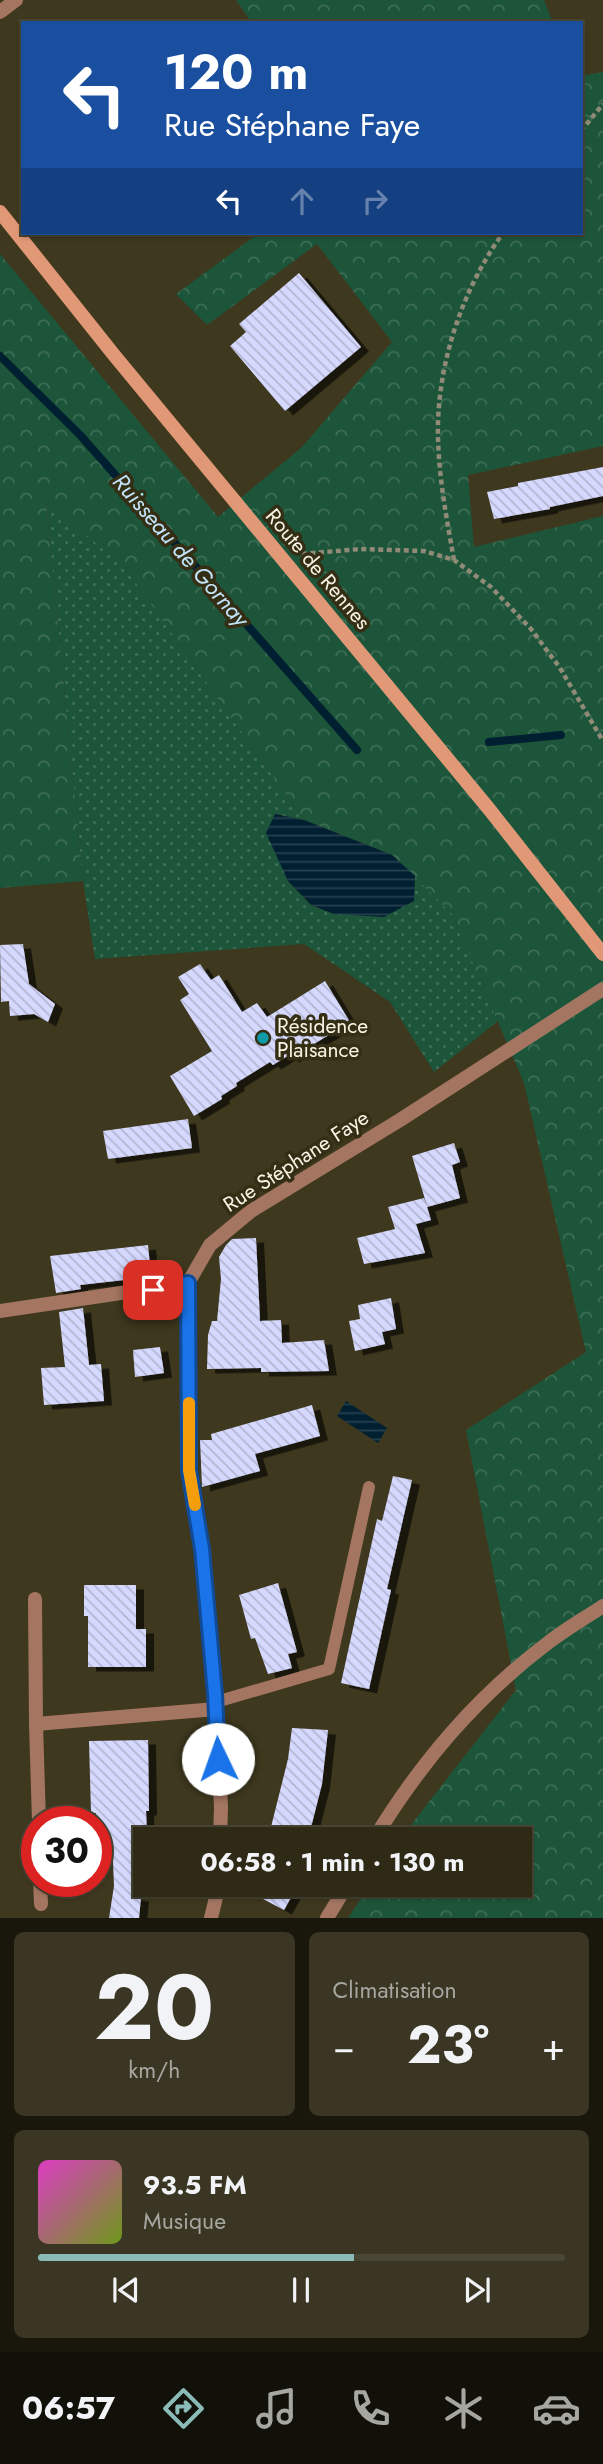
<!DOCTYPE html>
<html lang="fr">
<head>
<meta charset="utf-8">
<style>
  :root { --surface:#2e2a16; --page:#3a3623; --text:#f1f3f6; --muted:#a7a7a1; --line:#494635; --accent:#8bbbb9 }
  body { margin:0; font-family:Jost,sans-serif; background:var(--page); color:var(--text); height:100vh; display:flex; flex-direction:column; font-size:26px; white-space:nowrap }
  * { box-sizing:border-box; margin:0 }
  p { font-size:23px; color:var(--muted) }
  .icon { flex:none; width:38px; height:38px; fill:none; stroke:currentColor; stroke-width:2; stroke-linecap:round; stroke-linejoin:round }
  .map { position:relative; height:1918px; overflow:hidden }
  .details { display:flex; flex-direction:column; gap:14px; padding:14px; background:#19170c; flex:1 }
  .details>* { flex:none }
  .guide { position:absolute; left:21px; top:21px; width:562px; height:214px; border-radius:0px; box-shadow:0 2px 5px #0004,0 0 0 2px var(--line); background:#1a4fa0; color:#fff; overflow:hidden }
  .speed { position:absolute; left:21px; top:1806px; display:flex; gap:14px; font-size:35px; font-weight:700; text-align:center }
  .speed>* { display:grid; place-content:center; width:91px; height:91px; border-radius:50%; background:var(--surface); box-shadow:0 2px 5px #0004,0 0 0 2px var(--line); line-height:1 }
  .speed .limit { border:10px solid #d22; background:#fff; color:#111 }
  .pin { position:absolute; display:grid; place-items:center; width:60px; height:60px; color:#fff; margin:-30px; border-radius:14px; box-shadow:0 4px 10px #0006 }
  .me { position:absolute; width:77px; margin:-38px; rotate:357deg; stroke-linejoin:round; filter:drop-shadow(0 0 5px #0008) }
  .turn { display:flex; align-items:center; gap:24px; height:147px; padding:0 28px; font-size:32px }
  .turn .icon { width:91px; height:91px; stroke-width:2.5 }
  .turn b { display:block; font-size:49px; line-height:60px }
  .lanes { display:flex; align-items:center; height:66px; padding:0 28px; background:#0003; justify-content:center; gap:35px; direction:ltr }
  .lanes .off { opacity:.35 }
  .big { font-size:52px; font-weight:700; line-height:1.1 }
  .details .widget { flex:1; display:flex; flex-direction:column; justify-content:center; gap:10px; min-width:0; padding:0 24px; border-radius:10px; background:var(--page) }
  .details .dial { align-items:center; gap:0 }
  .dial b { font-size:91px; line-height:1 }
  .song { display:flex; align-items:center; gap:21px }
  .cover { width:84px; height:84px; border-radius:10px; background:linear-gradient(135deg,hsl(310 70% 55%),hsl(80 70% 35%)) }
  .played { height:7px; border-radius:4px; background:linear-gradient(90deg,var(--accent) 60%,var(--line) 60%) }
  .keys { display:flex; justify-content:space-around; direction:ltr }
  .heat { display:flex; justify-content:space-between; align-items:center; font-size:38px; direction:ltr }
  .details .tiles { flex:1; display:grid; gap:14px; grid-template-columns:1fr 1fr }
  .widget:last-child { grid-column:span 2 }
  .trip { position:absolute; left:133px; top:1827px; width:399px; height:70px; border-radius:0px; background:var(--surface); box-shadow:0 2px 5px #0004,0 0 0 2px var(--line); font-weight:700; line-height:70px; text-align:center }
  .tabs { display:flex; height:112px; justify-content:space-around; align-items:center; background:#121109; color:var(--muted) }
  .tabs .icon { width:49px; height:49px }
  .tabs .selected { color:var(--accent) }
  .tabs b { font-size:32px; color:var(--text) }
  .map>svg:first-child { display:block }
  .grass { fill:url(#grass-dots) }
  .forest { fill:url(#forest-crowns) }
  .water { fill:url(#water-rules) }
  .lines { fill:none; stroke-linecap:round; stroke-linejoin:round }
  .stream { stroke:#001f31; stroke-width:8 }
  .building { fill:url(#building-back-hatch); filter:url(#shadow) }
  .path { stroke:#908b76; stroke-width:4.5; stroke-dasharray:5 3.5; stroke-linecap:butt }
  .lane { stroke:#a47661; stroke-width:12 }
  .street { stroke:#a47661; stroke-width:14 }
  .secondary { stroke:#e09876; stroke-width:14 }
  .route-casing { stroke:#114b97; stroke-width:18 }
  .route { stroke:#1a73e8; stroke-width:12 }
  .slow { stroke:#f59e0b; stroke-width:12 }
  .culture-dot { fill:#0f9aa8; stroke:#342e14; stroke-width:2.5 }
  .labels { text-anchor:middle; dominant-baseline:central; stroke-width:7; stroke-linejoin:round; paint-order:stroke }
  .street-label { font-size:21px; fill:#f8f4e5; stroke:#342e14 }
  .poi-label { font-size:21px; fill:#f8f4e5; stroke:#342e14; text-anchor:start }
  .water-label { font-size:23px; font-style:italic; fill:#c2e4fa; stroke:#342e14 }
</style>
</head>
<body>
<div class="map">
<svg width="603" height="1918" viewBox="0 0 603 1918">
  <defs>
    <pattern id="grass-dots" width="8" height="8" patternUnits="userSpaceOnUse" patternTransform="scale(1.75)"><rect width="8" height="8" fill="#1c553a"/><path d="M2 2h.1M6 6h.1" fill="none" stroke="#3e6e56" stroke-width="1.8" stroke-linecap="round"/></pattern>
    <pattern id="forest-crowns" width="20" height="18" patternUnits="userSpaceOnUse" patternTransform="scale(1.75)"><rect width="20" height="18" fill="#1c553a"/><path d="M2 6a3 3 0 1 1 6 0M12 15a3 3 0 1 1 6 0" fill="none" stroke="#3e6e56"/></pattern>
    <pattern id="water-rules" width="6" height="5" patternUnits="userSpaceOnUse" patternTransform="scale(1.75)"><rect width="6" height="5" fill="#001f31"/><path d="M0 2.5h6" fill="none" stroke="#26404f"/></pattern>
    <pattern id="building-back-hatch" width="6" height="6" patternUnits="userSpaceOnUse" patternTransform="scale(1.75)"><rect width="6" height="6" fill="#d6d9ff"/><path d="M-1 5l2 2M0 0l6 6M5-1l2 2" fill="none" stroke="#b3b5d0"/></pattern>
    <filter id="shadow"><feDropShadow dx="8" dy="4.5" stdDeviation="0" flood-color="#0009"/></filter>
  </defs>
  <rect width="100%" height="100%" fill="#3e381e"/>
  <!-- grass -->
  <path class="grass" d="M46,501L124,566L304,820L275,814L288,881L311,905L334,914L414,901L415,876L452,914L498,1021L434,1072L390,1002L304,944L95,959L83,881Z"/>
  <!-- forest -->
  <g class="forest">
    <path d="M236,0H544L553,23H252Z"/>
    <path d="M603,72V446L468,475L474,547L603,516V1918H348L370,1885H520V1839H400L516,1690L466,1430L586,1352L524,1083L452,914L392,855L304,820L124,566L46,502L83,881L0,888V254L218,517L302,447L392,342L317,244L207,325L176,294L259,233H581V76Z"/>
  </g>
  <!-- water -->
  <g class="water">
    <path d="M275,814L304,820L392,855L415,876L414,901L384,917L334,914L311,905L288,881L266,833Z"/>
    <path d="M346,1401L387,1428L378,1443L337,1416Z"/>
  </g>
  <g class="lines">
    <!-- stream -->
    <g class="stream">
      <path d="M0,356L81,436L357,750"/>
      <path d="M489,742L561,735"/>
    </g>
  </g>
  <!-- building -->
  <g class="building">
    <path d="M299,273L361,347L285,411L230,346L246,332L239,324Z"/>
    <path d="M603,467V496L550,507V509L494,519L487,492L518,486V483Z"/>
    <path d="M23,944L29,984L55,1004L48,1022L34,1014L10,1016L9,1001L1,1002L0,945Z"/>
    <path d="M200,964L211,980L219,975L242,1012L257,1003L267,1017L325,981L350,1022L291,1058L289,1055L273,1065L270,1062L236,1083L237,1086L221,1096L222,1099L194,1116L170,1076L212,1051L180,1000L189,994L178,977Z"/>
    <path d="M188,1119L192,1148L108,1159L103,1131Z"/>
    <path d="M454,1143L460,1162L452,1165L460,1198L427,1207L431,1220L416,1224L425,1253L364,1264L357,1238L395,1229L388,1207L424,1198L427,1206L412,1156Z"/>
    <path d="M256,1238L260,1321L281,1320L282,1343L324,1340L329,1371L261,1372V1368L207,1369L208,1335L212,1321H217L221,1279L219,1257L226,1245L232,1239Z"/>
    <path d="M148,1245L151,1277L80,1285L81,1289L56,1293L50,1256Z"/>
    <path d="M391,1298L396,1329L382,1332L385,1344L355,1351L349,1321L360,1319L358,1305Z"/>
    <path d="M83,1308L89,1365L101,1364L104,1401L44,1405L41,1368L65,1367L59,1312Z"/>
    <path d="M160,1347L164,1373L135,1377L133,1350Z"/>
    <path d="M312,1405L320,1436L255,1454L260,1471L202,1487L200,1440H212L211,1434Z"/>
    <path d="M393,1476L412,1480L387,1589L391,1590L369,1689L341,1683L377,1519L382,1521Z"/>
    <path d="M278,1583L297,1652L288,1654L292,1668L268,1674L255,1638L251,1639L239,1595Z"/>
    <path d="M84,1585H136V1629H146V1667H88V1616H84Z"/>
    <path d="M292,1728L328,1730L322,1784L308,1839H268L288,1759Z"/>
    <path d="M148,1740L149,1811H146L147,1837L140,1838V1858H138L133,1896L141,1897L139,1918H109L114,1886L112,1838L96,1839V1813H91L89,1741Z"/>
    <path d="M270,1885H298L284,1910L263,1899Z"/>
  </g>
  <g class="lines">
    <!-- path -->
    <g class="path">
      <path d="M581,131L603,104"/>
      <path d="M302,554L360,549L424,551L454,560L491,587L531,629L560,668L603,741"/>
      <path d="M454,560C446,515 437,469 438,423C440,356 464,287 503,233"/>
    </g>
    <!-- lane -->
    <path class="lane" d="M216,1702L329,1669L369,1487"/>
    <!-- street -->
    <g class="street">
      <path d="M0,12L16,0"/>
      <path d="M188,1283L189,1470L202,1549L216,1694L221,1808L220,1839"/>
      <path d="M0,1311L188,1283L210,1245L251,1211L400,1120L603,989"/>
      <path d="M35,1599L36,1724L216,1709"/>
      <path d="M36,1724L39,1822"/>
      <path d="M374,1839C421,1762 476,1697 549,1642C566,1629 585,1618 603,1606"/>
      <path d="M40,1881L41,1904"/>
      <path d="M211,1918L219,1885"/>
      <path d="M327,1918L347,1885"/>
    </g>
    <!-- secondary -->
    <path class="secondary" d="M0,212L114,355L489,809L603,954"/>
  </g>
  <g class="lines">
    <defs>
      <path id="route" d="M153,1290L188,1283L189,1470L202,1549L215,1694L218,1759"/>
    </defs>
    <!-- route casing -->
    <use href="#route" class="route-casing"/>
    <!-- route -->
    <use href="#route" class="route"/>
    <!-- slow -->
    <path class="slow" d="M189,1403V1470L195,1505"/>
  </g>
  <!-- markers -->
  <circle class="culture-dot" cx="263" cy="1038" r="7"/>
  <g class="labels">
    <!-- street labels -->
    <g class="street-label">
      <text transform="translate(318 569) rotate(50)">Route de Rennes</text>
      <text transform="translate(296 1161) rotate(-33)">Rue Stéphane Faye</text>
    </g>
    <!-- poi labels -->
    <g class="poi-label">
      <text x="277" y="1026">Résidence<tspan x="277" dy="24">Plaisance</tspan></text>
    </g>
    <!-- water labels -->
    <g class="water-label">
      <text transform="translate(181 550) rotate(49)">Ruisseau de Gornay</text>
    </g>
  </g>
</svg>
<div class="speed"><div class="limit">30</div></div>
<div class="pin" style="left:153px;top:1290px;background:#d93025"><svg class="icon" aria-label="arrive" viewBox="0 0 24 24"><path d="M6 21V4h12l-3 4 3 4H6"/></svg></div>
<svg class="me" style="left:218px;top:1759px" viewBox="-20 -20 40 40"><circle r="19" fill="#fff"/><path d="M0-13L10 11 0 6-10 11z" fill="#1a73e8"/></svg>
<div class="trip">06:58 · 1 min · 130 m</div>
<div class="guide">
<div class="turn"><svg class="icon" aria-label="left" viewBox="0 0 24 24"><path d="M17 20v-9H6M10 6l-5 5 5 5"/></svg><div><b>120 m</b>Rue Stéphane Faye</div></div>
<div class="lanes"><svg class="icon" aria-label="left" viewBox="0 0 24 24"><path d="M17 20v-9H6M10 6l-5 5 5 5"/></svg><svg class="icon off" aria-label="ahead" viewBox="0 0 24 24"><path d="M12 20V5M6 11l6-6 6 6"/></svg><svg class="icon off" aria-label="right" viewBox="0 0 24 24"><path d="M7 20v-9h11M14 6l5 5-5 5"/></svg></div>
</div>
</div>
<section class="details">
<div class="tiles">
<div class="widget dial"><b>20</b><p>km/h</p></div>
<div class="widget"><p>Climatisation</p>
<div class="heat"><a>−</a><b class="big">23°</b><a>+</a></div>
</div>
<div class="widget">
<div class="song"><i class="cover"></i><div><b>93.5 FM</b><p>Musique</p></div></div>
<div class="played"></div>
<div class="keys"><svg class="icon" aria-label="previous" viewBox="0 0 24 24"><path d="M18 5L8 12l10 7zM5 5v14"/></svg><svg class="icon" aria-label="pause" viewBox="0 0 24 24"><path d="M8 5v14M16 5v14"/></svg><svg class="icon" aria-label="next" viewBox="0 0 24 24"><path d="M6 5l10 7-10 7zM19 5v14"/></svg></div>
</div>
</div>
</section>
<nav class="tabs">
<b>06:57</b>
<svg class="icon selected" aria-label="directions" viewBox="0 0 24 24"><path d="M12 3l9 9-9 9-9-9zM9 14v-3h6M13 9l2 2-2 2"/></svg>
<svg class="icon" aria-label="music" viewBox="0 0 24 24"><path d="M9 18V5l10-2v13"/><circle cx="6" cy="18" r="3"/><circle cx="16" cy="16" r="3"/></svg>
<svg class="icon" aria-label="phone" viewBox="0 0 24 24"><path d="M5 4h4l2 5-3 2q2 4 5 5l2-3 5 2v4C11 20 4 13 5 4z"/></svg>
<svg class="icon" aria-label="climate" viewBox="0 0 24 24"><path d="M12 3v18M4 7l16 10M4 17L20 7"/></svg>
<svg class="icon" aria-label="car" viewBox="0 0 24 24"><path d="M5 17H2v-5l4-1 3-4h7l3 4 3 1v5h-3M9 17h6M6 11h13"/><circle cx="7" cy="17" r="2"/><circle cx="17" cy="17" r="2"/></svg>
</nav>
</body>
</html>
